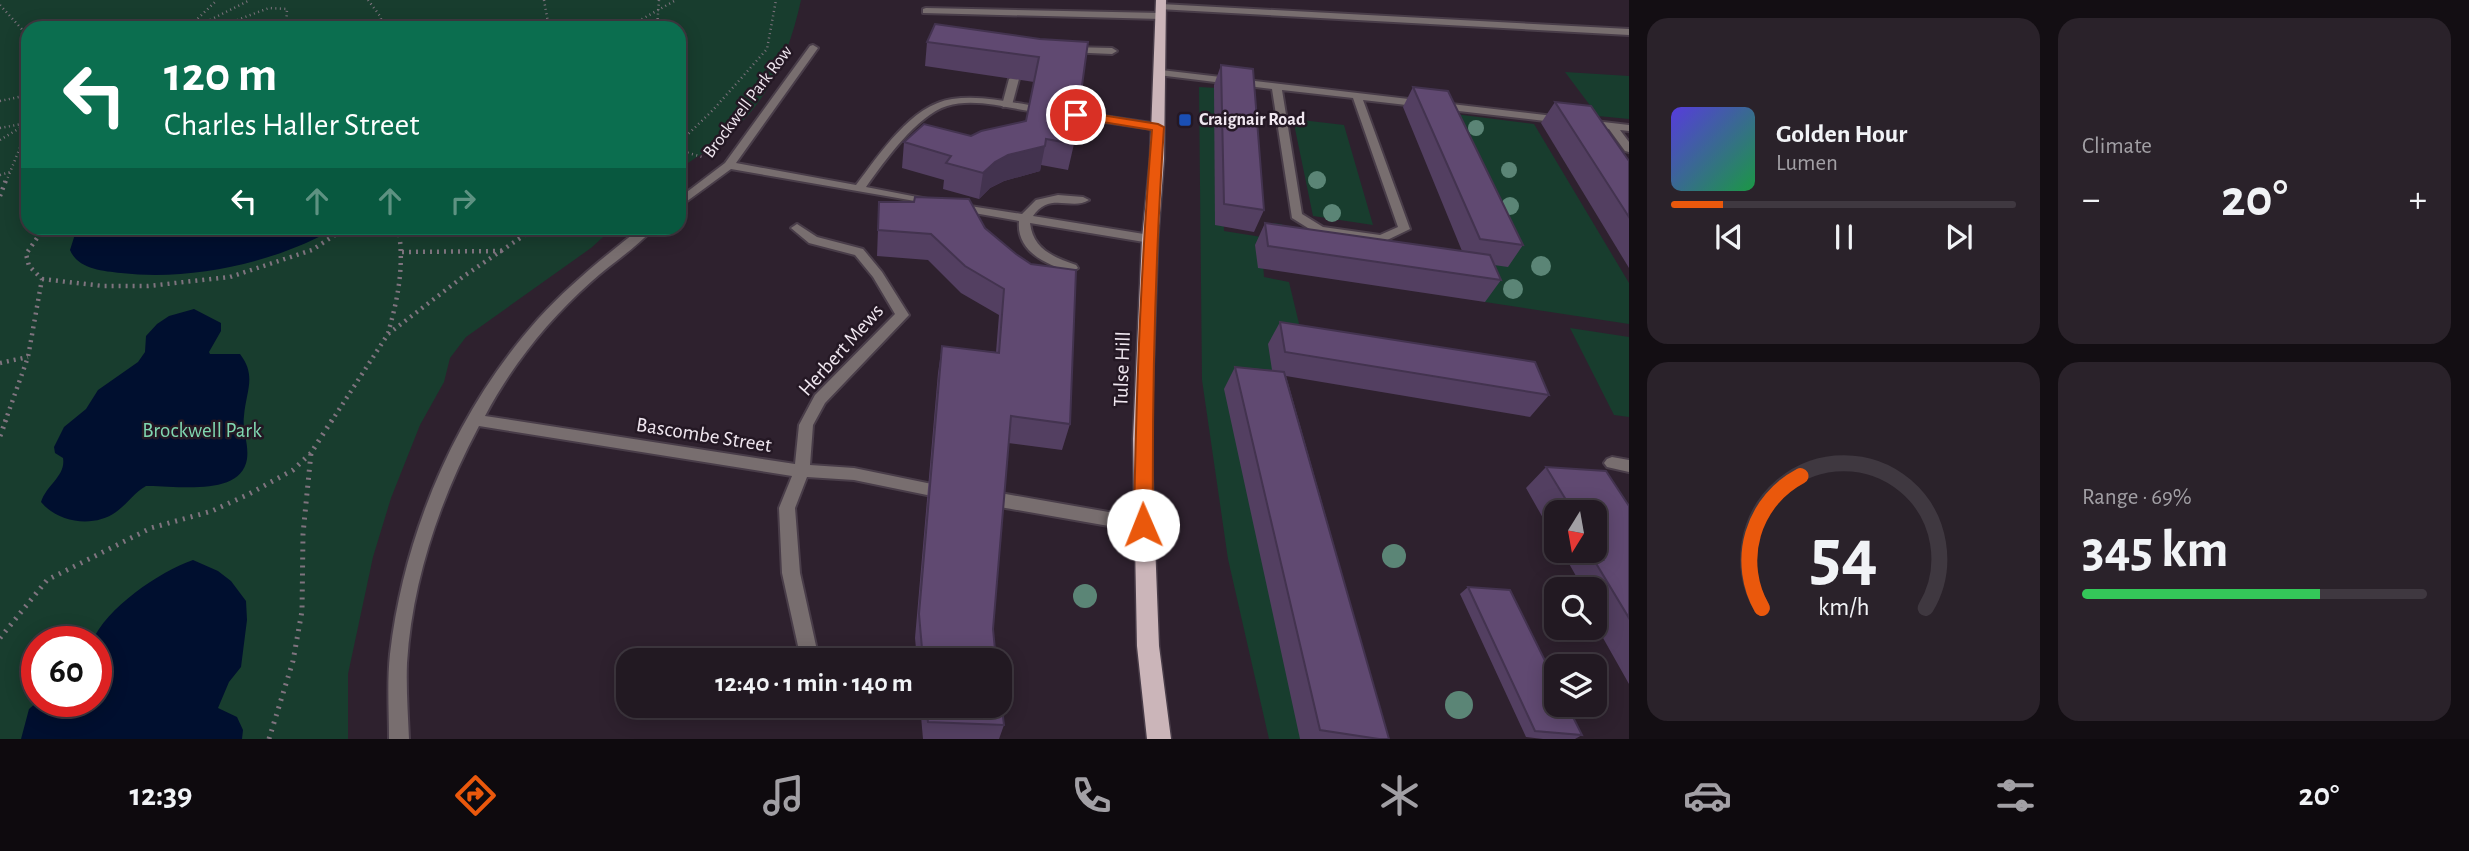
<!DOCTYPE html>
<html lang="en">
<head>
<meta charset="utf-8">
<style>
  :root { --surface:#221922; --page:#2a222a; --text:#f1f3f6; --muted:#a2a0a5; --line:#3f3840; --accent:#ea580c }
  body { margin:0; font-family:"Alegreya Sans",sans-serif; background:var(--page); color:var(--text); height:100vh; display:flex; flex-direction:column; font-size:26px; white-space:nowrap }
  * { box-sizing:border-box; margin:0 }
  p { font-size:23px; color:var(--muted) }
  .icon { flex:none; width:38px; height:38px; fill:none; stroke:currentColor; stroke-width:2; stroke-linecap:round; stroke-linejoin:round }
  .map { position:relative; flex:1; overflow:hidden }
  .details { display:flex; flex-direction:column; gap:18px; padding:18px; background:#130e13; width:840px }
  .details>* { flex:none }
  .guide { position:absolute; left:21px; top:21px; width:665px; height:214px; border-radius:21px; box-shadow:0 4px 18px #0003,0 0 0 2px var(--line); background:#0b6e4f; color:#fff; overflow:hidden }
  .needle { width:46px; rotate:191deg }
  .tools { position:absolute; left:1544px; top:500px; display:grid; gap:14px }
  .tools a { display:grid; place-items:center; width:63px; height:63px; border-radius:14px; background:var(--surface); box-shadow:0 4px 18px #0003,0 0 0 2px var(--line); font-size:35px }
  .speed { position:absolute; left:21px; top:626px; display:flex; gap:14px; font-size:35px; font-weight:700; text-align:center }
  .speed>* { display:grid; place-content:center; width:91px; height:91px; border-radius:50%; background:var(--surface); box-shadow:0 4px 18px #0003,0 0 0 2px var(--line); line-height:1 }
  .speed .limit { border:10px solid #d22; background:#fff; color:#111 }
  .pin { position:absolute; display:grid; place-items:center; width:60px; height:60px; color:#fff; margin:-30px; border:4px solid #fff; border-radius:50%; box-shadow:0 2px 7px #0007 }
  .me { position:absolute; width:77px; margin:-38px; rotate:359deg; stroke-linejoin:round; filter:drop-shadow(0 0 5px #0008) }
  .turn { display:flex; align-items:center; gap:24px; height:147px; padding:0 28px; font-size:32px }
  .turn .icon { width:91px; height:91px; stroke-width:2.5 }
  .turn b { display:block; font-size:49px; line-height:60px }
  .lanes { display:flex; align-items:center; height:66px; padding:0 28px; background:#0003; justify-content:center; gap:35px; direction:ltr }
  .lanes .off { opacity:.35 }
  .big { font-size:52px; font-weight:700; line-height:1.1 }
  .details .tile { flex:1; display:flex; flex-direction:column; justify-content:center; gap:10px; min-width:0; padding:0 24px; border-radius:21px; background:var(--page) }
  .details .dial { align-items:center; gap:0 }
  .dial svg { height:182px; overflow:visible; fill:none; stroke:var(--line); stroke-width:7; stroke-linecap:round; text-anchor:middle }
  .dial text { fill:var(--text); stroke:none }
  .song { display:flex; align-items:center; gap:21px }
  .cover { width:84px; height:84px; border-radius:10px; background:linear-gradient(135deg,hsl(250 70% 55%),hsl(140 70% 35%)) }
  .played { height:7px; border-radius:4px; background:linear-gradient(90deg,var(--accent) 15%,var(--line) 15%) }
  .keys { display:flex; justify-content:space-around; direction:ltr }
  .heat { display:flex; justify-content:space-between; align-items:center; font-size:38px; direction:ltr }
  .charge { height:10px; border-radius:5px; background:linear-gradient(90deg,#34c759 69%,var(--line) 0) }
  .details .tiles { flex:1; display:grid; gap:18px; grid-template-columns:repeat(2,1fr) }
  .trip { position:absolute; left:616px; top:648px; width:396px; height:70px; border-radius:21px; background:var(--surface); box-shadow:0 4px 18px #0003,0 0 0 2px var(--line); font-weight:700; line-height:70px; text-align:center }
  .menu { display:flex; height:112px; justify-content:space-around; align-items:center; background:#0e0a0e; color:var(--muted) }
  .menu .icon { width:49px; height:49px }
  .menu .active { color:var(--accent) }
  .menu b { font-size:32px; color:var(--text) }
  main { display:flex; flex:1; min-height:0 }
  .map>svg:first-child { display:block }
  .green { fill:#183d2e; fill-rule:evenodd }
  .water { fill:#000f2f }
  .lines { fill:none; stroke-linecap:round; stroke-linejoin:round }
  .service-casing { stroke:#493d49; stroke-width:4 }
  .pedestrian-casing { stroke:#493d49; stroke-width:4 }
  .minor-casing { stroke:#493d49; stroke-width:4 }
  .primary-casing { stroke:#493d49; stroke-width:3 }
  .path-far2 { stroke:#7f747f; stroke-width:2.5; stroke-dasharray:1 3.5; stroke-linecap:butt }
  .path-far1 { stroke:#7f747f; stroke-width:4.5; stroke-dasharray:2 5; stroke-linecap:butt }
  .path { stroke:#7f747f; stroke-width:5; stroke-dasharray:2 6; stroke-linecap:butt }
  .service { fill:#786e6f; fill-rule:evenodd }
  .pedestrian { fill:#786e6f; fill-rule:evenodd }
  .minor { fill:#786e6f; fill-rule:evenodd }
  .primary { fill:#cbb5b9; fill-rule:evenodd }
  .tree { fill:#5b8576 }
  .wall { fill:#533f61 }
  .shaded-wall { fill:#43334f }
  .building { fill:#604971; stroke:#43334f; stroke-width:2 }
  .route { fill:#ea580c; stroke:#983908; stroke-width:2 }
  .transit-dot { fill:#1a4fb4; stroke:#241824; stroke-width:2.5 }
  .labels { text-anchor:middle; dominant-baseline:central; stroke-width:5; stroke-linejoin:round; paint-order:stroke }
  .far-street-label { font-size:18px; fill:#f0e7f0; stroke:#241824 }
  .far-poi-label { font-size:18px; font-weight:bold; fill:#f0e7f0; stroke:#241824; text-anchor:start }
  .street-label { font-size:21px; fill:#f0e7f0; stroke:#241824 }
  .park-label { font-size:21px; fill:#80d7b1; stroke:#241824 }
</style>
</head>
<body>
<main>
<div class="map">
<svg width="1629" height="739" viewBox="0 0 1629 739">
  <rect width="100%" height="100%" fill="#2e212e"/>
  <!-- green -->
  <g class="green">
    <path d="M0,0H801C789,56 766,107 719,142C706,152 692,159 679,170V28H28V228H613L591,248L466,337L450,358L444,382L420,425L391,498L373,557L348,674V739H0ZM37,642H96V702H37Z"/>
    <path d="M1565,72L1629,76V119L1598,116Z"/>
    <path d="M1199,87L1218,88L1224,231L1268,238L1269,223L1282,224L1285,241L1262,249L1264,277L1289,282L1301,332L1276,349L1312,739H1269L1228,559L1202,380Z"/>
    <path d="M1439,112L1534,124L1629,283V324L1485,302L1466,261Z"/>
    <path d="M1293,119L1344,125L1373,225L1313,216Z"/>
    <path d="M1570,328L1629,337V417L1614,415Z"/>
  </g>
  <!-- water -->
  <g class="water">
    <path d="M77,228H336C274,263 192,281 121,273C102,271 78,269 70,250Z"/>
    <path d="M194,309L221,323V331L209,352L210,354H240C257,376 246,391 244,416C242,431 249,443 247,459C241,498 173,485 146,486C134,493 127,504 116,512C94,528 58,523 41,502C47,484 66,476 63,458L55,453L54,447L64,427L86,409L98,390L138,362L145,352L146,336L157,324L169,316Z"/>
    <path d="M193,560L218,571L231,581L246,601L247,620L241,667L229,682L218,708L237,717L243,730L242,739H21L29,709L37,702H96V642H92C106,608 159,572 193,560Z"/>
  </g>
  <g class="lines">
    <defs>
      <g id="service">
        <path d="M926,8L1161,13L1165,16L1161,19L923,13V9Z"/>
        <path d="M1070,47L1112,48L1117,51L1112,54L1067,52L1065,50Z"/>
        <path d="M1014,76L1019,79L1012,105L1003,107L1002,105L1009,79Z"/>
      </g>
      <path id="pedestrian" d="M1612,457L1629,460V472L1607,467L1604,463L1607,459Z"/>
      <g id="minor">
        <path d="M1161,4L1629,29V35L1158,9V5Z"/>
        <path d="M813,45L818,48L736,163L856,185C880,154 911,105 952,99C978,95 1004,101 1029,105L1034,108L1029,111C1003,107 973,98 947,106C917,115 884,162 866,187L938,201V205L731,169L679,207V198L725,163L810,46Z"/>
        <path d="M1161,70L1562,117L1567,120L1562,123L1363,100L1410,229L1381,243L1316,233L1292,218L1272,89L1158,75V71ZM1282,90L1353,98L1398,227L1380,235L1323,227L1302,214Z"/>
        <path d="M1076,112L1158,124L1163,127L1158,130L1072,117V113Z"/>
        <path d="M1586,120L1629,125V131L1620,130L1629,142V152L1625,151L1609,129L1582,125V121Z"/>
        <path d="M1058,195L1083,197L1089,200C1071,211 1050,191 1033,216L1150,235L1156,239L1150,243L1030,223C1033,249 1053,257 1076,265L1078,268L1072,272C1047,265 1016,252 1019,221L957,210L951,207L957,204L1022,214L1036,200Z"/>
        <path d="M797,224L817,237L863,249L882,272L909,315L825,403L813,425L810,465L854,468L927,483L933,484L935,489L933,494L927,495L854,480L807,477L795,508L800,573L818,655L816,660H802L800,655L782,573L779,508L792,476L479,426C440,499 412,581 407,663C406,688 408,714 409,739H389C389,711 387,682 390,654C404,533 456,411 538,319C569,285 605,256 641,228H654C636,248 612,263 592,281C549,319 512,365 485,416L795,464L799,425L815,395L895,314L873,277L855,255L809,243L791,228Z"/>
        <path d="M1000,493L1143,518L1149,520L1151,525L1149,530L1143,532L1000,507L994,505L992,500L994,495Z"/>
      </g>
      <path id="primary" d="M1156,0H1166L1164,159L1158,239L1151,439L1159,646L1171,739H1147L1137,646L1133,439L1142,239L1150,159Z"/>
    </defs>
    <!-- service casing -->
    <use href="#service" class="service-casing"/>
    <!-- pedestrian casing -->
    <use href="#pedestrian" class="pedestrian-casing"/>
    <!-- minor casing -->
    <use href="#minor" class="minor-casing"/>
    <!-- primary casing -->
    <use href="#primary" class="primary-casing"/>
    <!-- path-far2 -->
    <g class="path-far2">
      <path d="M368,0L380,16L384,28"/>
      <path d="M544,0L549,28"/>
      <path d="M0,5L28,36"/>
      <path d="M188,28L217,0"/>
      <path d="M194,28L250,0"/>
      <path d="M216,28L269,8L287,9L286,28"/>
      <path d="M626,28L676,0"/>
      <path d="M657,28L659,0"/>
      <path d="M0,101L28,95"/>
      <path d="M0,128L27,123"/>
      <path d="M0,140L28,123"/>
      <path d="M679,143L713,110L767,49L776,0"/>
      <path d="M679,150L702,157"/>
      <path d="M0,175L10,172"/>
      <path d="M6,182L28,128"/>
    </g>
    <!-- path-far1 -->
    <g class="path-far1">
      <path d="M0,196L6,180"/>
      <path d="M402,252L502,251"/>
      <path d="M42,279L103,286H148L230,277L312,250L338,233L377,228L399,232C404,267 398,299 388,333"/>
      <path d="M0,363L28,357"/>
      <path d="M5,422L28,357L42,279L29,266L26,254L44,228"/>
      <path d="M331,422L388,334L464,276L535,228"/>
    </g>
    <!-- path -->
    <g class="path">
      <path d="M0,436L6,420"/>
      <path d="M0,638L47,580L151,528L212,511L249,494L293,470L311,453"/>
      <path d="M269,739L293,661L302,611L303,534L311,453L332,420"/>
    </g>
    <!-- service -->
    <use href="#service" class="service"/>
    <!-- pedestrian -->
    <use href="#pedestrian" class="pedestrian"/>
    <!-- minor -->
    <use href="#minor" class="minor"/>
    <!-- primary -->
    <use href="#primary" class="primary"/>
  </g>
  <!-- trees -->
  <g class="tree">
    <circle cx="1476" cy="128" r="8"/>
    <circle cx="1509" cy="170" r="8"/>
    <circle cx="1317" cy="180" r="9"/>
    <circle cx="1510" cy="206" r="9"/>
    <circle cx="1332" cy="213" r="9"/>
    <circle cx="1541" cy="266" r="10"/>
    <circle cx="1513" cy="289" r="10"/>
    <circle cx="1394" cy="556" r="12"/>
    <circle cx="1085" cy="596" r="12"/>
    <circle cx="1459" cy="705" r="14"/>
  </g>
  <!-- wall -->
  <g class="wall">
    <path d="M1040,39L1074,144L1068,170L1041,165L1040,171L1004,181L990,188L979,199L943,189L944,180L902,168L904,142L971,136L1026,121L1034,82L925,66L927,42Z"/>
    <path d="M1221,65L1264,210L1254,232L1215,225L1214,85Z"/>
    <path d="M1413,87L1523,245L1508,267L1494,265L1501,280L1485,302L1258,268L1255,245L1265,223L1462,251L1403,107Z"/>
    <path d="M1555,102L1629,161V268L1541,123Z"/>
    <path d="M969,199L1070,424L1062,450L1008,443L993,629L996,660H917L915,638L938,373L942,346L996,352L999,315L961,293L928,260L877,256L879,202H914Z"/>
    <path d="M1280,322L1549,395L1530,417L1286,376L1389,739H1300L1224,389L1235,367L1272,370L1268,344Z"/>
    <path d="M1546,467L1629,506V684L1594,622V590H1576L1571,580L1576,576L1562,551H1594V513H1556V541L1526,488Z"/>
    <path d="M1468,587L1582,735L1575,739H1543L1526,737L1460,594Z"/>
    <path d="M920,705H999L1004,725L999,739H923Z"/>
  </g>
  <!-- shaded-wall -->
  <path class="shaded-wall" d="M1045,146L1040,171L1004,181L990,188L979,199L983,173L995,162L1008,155Z"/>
  <!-- building -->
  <g class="building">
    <path d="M935,24L1040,39L1088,42L1074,144L1046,139L1045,146L1008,155L995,162L983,173L946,163L951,156L904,142L924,124L971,136L981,131L1026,121L1039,57L927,42Z"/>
    <path d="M1221,65L1253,69L1264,210L1224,204Z"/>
    <path d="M1413,87L1448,91L1523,245L1480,239Z"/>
    <path d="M1555,102L1591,106L1629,161V217Z"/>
    <path d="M915,197L969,199L985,228L1016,254L1031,264L1076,270L1070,424L1011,416L993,629L996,660H923L919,614L942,346L999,353L1004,289L965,266L931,234L878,230L879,202H914Z"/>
    <path d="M1265,223L1490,255L1501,280L1268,246Z"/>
    <path d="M1280,322L1535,362L1549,395L1285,352Z"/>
    <path d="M1235,367L1284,372L1389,739H1379L1320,730Z"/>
    <path d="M1546,467L1606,471L1629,506V618L1594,560H1603L1594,546V513H1574Z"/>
    <path d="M1468,587L1510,590L1556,683V705H1567L1582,735L1535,731Z"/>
    <path d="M999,684L1004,725L928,722L926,705H999Z"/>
  </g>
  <!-- route -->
  <path class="route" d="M1076,111L1158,124L1164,127C1155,260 1152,392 1153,525L1150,531L1143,533L1137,531L1134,525C1136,393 1141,262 1152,130L1072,117V112Z"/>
  <!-- markers -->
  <rect class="transit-dot" x="1178" y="113" width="14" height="14" rx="3.5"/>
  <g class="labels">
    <!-- far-street labels -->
    <g class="far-street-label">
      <text transform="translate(748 102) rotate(-53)">Brockwell Park Row</text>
    </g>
    <!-- far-poi labels -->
    <g class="far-poi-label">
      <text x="1199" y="120">Craignair Road</text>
    </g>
    <!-- street labels -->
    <g class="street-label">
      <text transform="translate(841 350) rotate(-48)">Herbert Mews</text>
      <text transform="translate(1122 369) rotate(-88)">Tulse Hill</text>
      <text transform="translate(704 435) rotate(9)">Bascombe Street</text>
    </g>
    <!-- park labels -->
    <g class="park-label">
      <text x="202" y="430">Brockwell Park</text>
    </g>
  </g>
</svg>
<div class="tools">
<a><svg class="needle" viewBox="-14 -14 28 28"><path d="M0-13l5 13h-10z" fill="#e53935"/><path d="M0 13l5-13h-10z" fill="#a2a0a5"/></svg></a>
<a><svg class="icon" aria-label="search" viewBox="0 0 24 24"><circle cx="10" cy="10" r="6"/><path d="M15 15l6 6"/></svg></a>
<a><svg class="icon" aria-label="layers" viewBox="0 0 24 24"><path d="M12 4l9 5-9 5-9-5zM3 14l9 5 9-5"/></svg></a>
</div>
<div class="speed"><div class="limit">60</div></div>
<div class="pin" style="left:1076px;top:115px;background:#d93025"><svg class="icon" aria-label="arrive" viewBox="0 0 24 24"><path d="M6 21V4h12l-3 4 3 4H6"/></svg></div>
<svg class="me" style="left:1143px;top:525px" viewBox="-20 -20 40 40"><circle r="19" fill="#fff"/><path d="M0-13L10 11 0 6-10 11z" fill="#ea580c"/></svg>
<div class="trip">12:40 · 1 min · 140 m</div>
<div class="guide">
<div class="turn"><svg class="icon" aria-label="left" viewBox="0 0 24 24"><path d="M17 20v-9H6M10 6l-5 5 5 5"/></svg><div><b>120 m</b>Charles Haller Street</div></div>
<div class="lanes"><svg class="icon" aria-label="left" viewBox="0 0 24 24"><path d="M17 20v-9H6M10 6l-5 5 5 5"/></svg><svg class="icon off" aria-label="ahead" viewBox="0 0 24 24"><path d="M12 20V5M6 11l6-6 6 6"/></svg><svg class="icon off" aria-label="ahead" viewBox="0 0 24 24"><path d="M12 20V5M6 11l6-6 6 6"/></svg><svg class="icon off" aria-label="right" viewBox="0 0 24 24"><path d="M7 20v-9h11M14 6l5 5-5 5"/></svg></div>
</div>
</div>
<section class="details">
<div class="tiles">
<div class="tile">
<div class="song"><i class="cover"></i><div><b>Golden Hour</b><p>Lumen</p></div></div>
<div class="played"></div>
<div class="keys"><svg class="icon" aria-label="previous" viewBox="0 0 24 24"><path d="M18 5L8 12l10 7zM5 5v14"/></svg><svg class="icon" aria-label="pause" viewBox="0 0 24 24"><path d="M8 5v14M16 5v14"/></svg><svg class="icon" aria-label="next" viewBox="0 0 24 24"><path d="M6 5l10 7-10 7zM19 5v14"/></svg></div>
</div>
<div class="tile"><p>Climate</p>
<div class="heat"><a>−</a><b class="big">20°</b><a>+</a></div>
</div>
<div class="tile dial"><svg viewBox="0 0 100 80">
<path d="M14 69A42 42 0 1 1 86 69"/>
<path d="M14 69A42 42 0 0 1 31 11" stroke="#ea580c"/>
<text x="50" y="56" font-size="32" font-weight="700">54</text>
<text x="50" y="72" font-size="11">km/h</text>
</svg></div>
<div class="tile"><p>Range · 69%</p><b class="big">345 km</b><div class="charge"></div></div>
</div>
</section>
</main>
<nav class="menu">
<b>12:39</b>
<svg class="icon active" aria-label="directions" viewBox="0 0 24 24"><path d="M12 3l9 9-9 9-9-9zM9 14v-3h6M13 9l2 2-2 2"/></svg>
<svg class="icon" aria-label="music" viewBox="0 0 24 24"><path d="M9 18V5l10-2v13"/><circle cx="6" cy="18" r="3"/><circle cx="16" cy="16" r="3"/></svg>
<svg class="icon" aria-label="phone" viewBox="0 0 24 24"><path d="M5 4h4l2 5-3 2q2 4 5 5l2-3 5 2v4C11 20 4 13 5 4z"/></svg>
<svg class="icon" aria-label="climate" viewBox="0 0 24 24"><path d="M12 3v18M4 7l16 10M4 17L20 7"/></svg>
<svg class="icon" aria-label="car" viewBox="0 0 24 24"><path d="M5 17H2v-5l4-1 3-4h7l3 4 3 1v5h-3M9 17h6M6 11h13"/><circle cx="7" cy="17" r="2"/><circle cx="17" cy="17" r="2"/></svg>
<svg class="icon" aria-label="filters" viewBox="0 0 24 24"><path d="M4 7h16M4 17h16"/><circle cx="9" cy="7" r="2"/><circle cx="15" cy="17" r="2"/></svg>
<b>20°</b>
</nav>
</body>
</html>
